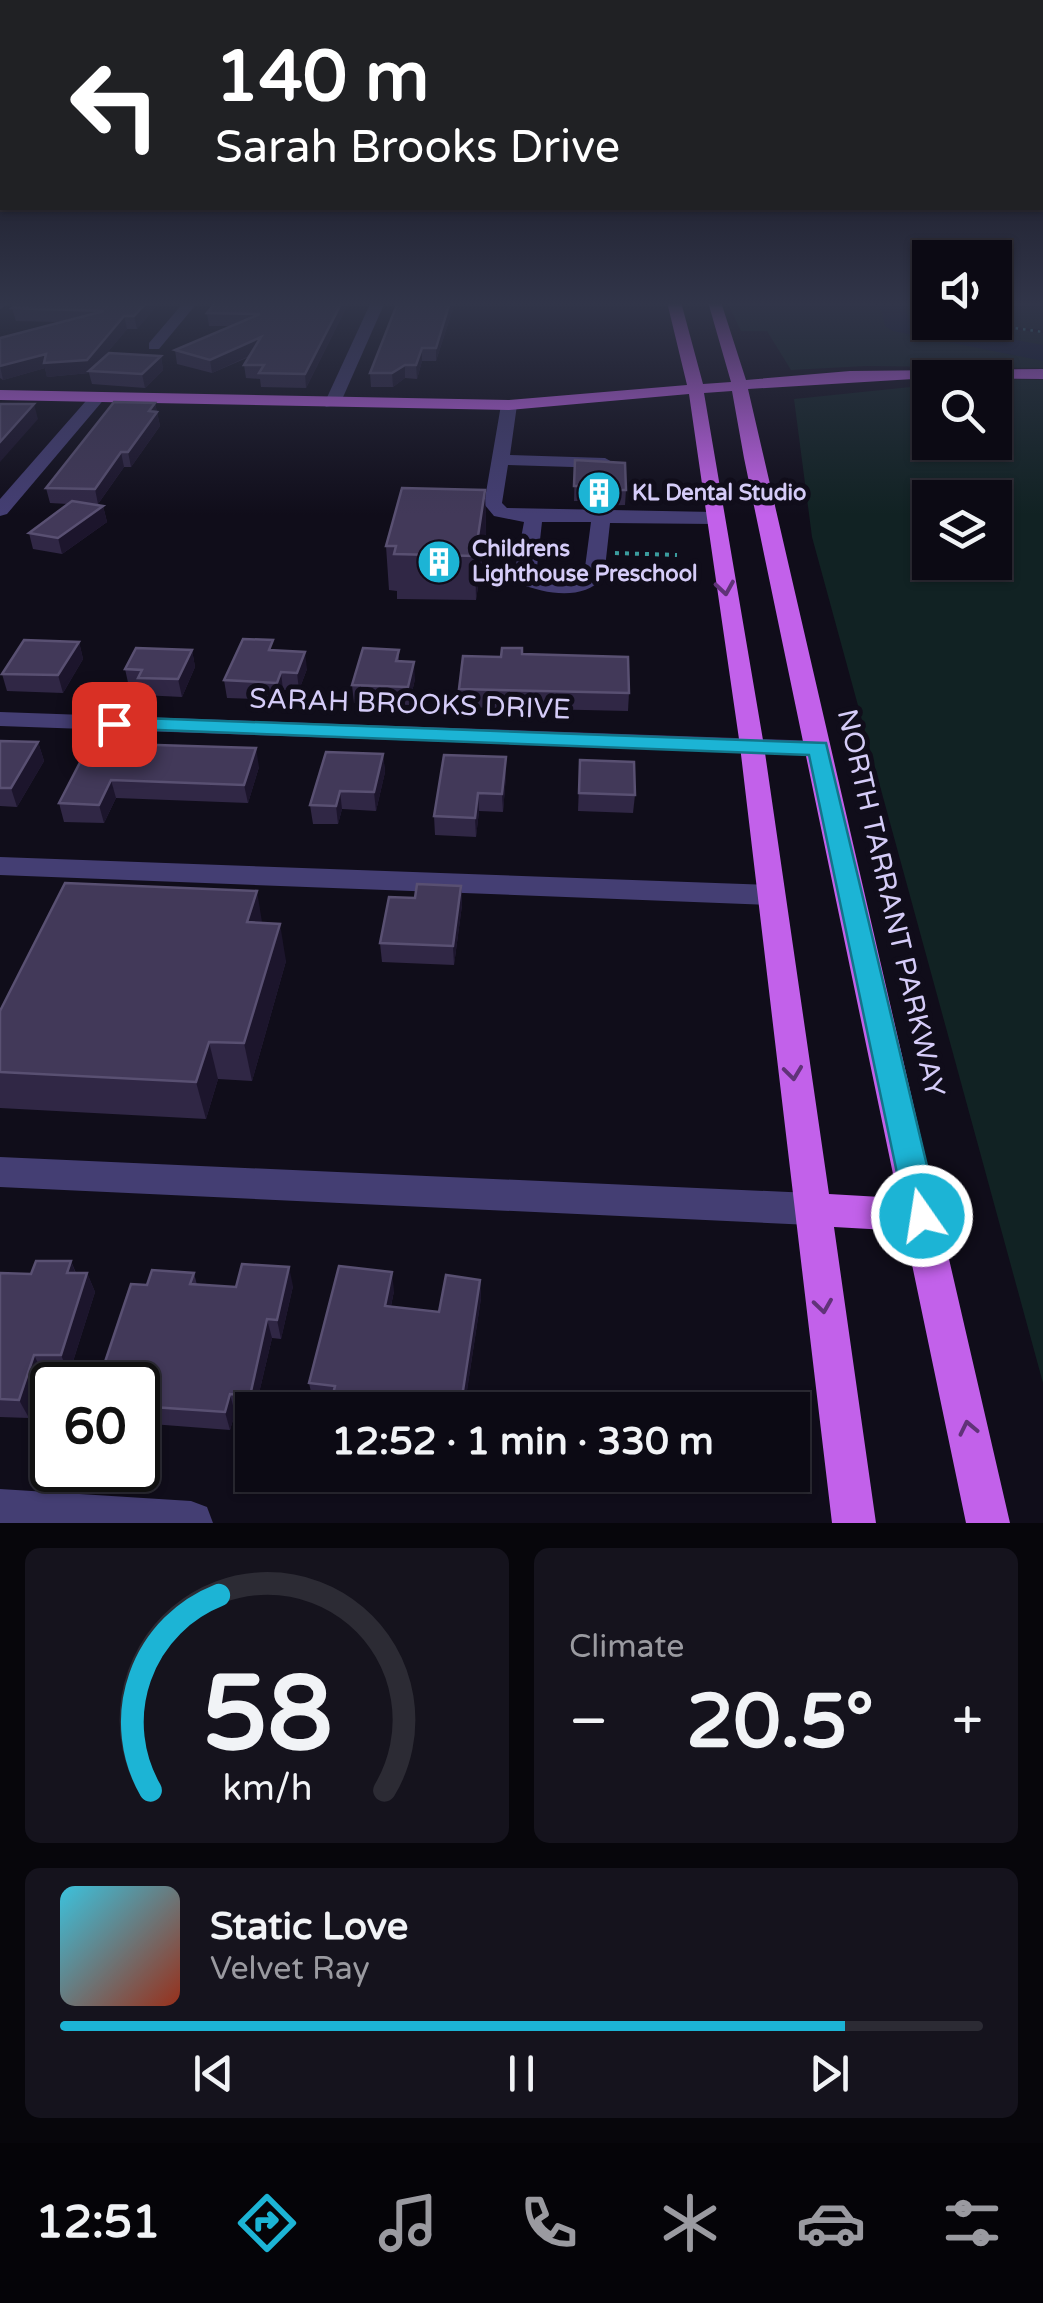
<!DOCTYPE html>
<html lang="en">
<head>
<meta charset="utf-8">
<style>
  :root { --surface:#0c0a14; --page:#15131d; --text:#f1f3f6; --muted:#9a9aa0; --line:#2c2b34; --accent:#1cb4d5 }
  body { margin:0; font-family:"Varela Round",sans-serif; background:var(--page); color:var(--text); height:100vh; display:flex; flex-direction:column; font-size:38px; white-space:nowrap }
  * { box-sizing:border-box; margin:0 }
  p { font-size:32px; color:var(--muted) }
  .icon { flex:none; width:55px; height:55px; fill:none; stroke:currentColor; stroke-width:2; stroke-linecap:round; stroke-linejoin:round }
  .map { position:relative; height:1523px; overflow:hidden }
  .details { display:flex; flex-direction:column; gap:25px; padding:25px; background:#07060b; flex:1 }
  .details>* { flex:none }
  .hud { position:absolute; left:0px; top:0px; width:1045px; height:210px; box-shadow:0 2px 8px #0004,0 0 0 2px var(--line); background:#202124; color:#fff; overflow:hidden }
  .fabs { position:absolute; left:912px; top:240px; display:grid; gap:20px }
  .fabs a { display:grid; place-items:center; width:100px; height:100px; border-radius:0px; background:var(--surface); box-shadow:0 2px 8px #0004,0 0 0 2px var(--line); font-size:50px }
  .speed { position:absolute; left:30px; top:1362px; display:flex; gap:20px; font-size:50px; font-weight:700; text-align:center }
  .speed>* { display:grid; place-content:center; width:130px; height:130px; border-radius:50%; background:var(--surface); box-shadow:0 2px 8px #0004,0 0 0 2px var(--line); line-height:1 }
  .speed .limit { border:5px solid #111; border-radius:15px; background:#fff; color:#111 }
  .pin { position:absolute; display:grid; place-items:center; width:85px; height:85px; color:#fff; margin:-42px; border-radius:20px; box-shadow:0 5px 15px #0006 }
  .me { position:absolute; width:110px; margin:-55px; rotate:347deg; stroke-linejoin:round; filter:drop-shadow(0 0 8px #0008) }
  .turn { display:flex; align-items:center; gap:35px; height:210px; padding:0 50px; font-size:45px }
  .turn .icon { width:130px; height:130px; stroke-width:2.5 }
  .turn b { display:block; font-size:70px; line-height:85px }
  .big { font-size:75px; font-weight:800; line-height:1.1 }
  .details .card { flex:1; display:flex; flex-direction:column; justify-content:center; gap:15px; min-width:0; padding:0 35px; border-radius:15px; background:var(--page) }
  .details .dial { align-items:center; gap:0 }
  .dial svg { height:260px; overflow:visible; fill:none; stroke:var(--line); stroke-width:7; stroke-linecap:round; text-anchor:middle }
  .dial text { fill:var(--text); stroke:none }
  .song { display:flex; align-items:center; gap:30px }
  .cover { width:120px; height:120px; border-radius:15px; background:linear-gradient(135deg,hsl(190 70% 55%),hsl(10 70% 35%)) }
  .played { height:10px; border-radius:5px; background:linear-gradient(90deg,var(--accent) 85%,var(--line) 85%) }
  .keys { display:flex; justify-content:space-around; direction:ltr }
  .heat { display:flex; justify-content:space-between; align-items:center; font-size:55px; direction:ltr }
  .details .tiles { flex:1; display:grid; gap:25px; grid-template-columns:1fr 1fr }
  .card:last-child { grid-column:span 2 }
  .trip { position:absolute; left:235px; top:1392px; width:575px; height:100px; border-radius:0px; background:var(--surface); box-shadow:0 2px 8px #0004,0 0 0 2px var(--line); font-weight:800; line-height:100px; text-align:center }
  .dock { display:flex; height:160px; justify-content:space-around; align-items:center; background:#050408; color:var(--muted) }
  .dock .icon { width:70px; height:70px }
  .dock .on { color:var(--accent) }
  .dock b { font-size:45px; color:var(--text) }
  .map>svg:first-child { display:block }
  .green { fill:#112223; fill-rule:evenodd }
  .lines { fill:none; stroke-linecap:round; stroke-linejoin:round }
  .river { fill:#0e1832; fill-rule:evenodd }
  .path-far1 { stroke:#3b9c9e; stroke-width:2.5; stroke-dasharray:2.5 5; stroke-linecap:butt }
  .path { stroke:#3b9c9e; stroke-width:4; stroke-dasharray:4 6; stroke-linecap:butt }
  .minor { fill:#443e73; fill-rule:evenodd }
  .major { fill:#c261ea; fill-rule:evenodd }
  .wall { fill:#302745 }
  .shaded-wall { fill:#1c152c }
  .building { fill:#423959; stroke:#595072; stroke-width:2.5 }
  .oneway { stroke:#603378 }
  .route { fill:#1cb4d5; stroke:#12758a; stroke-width:2.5 }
  .labels { text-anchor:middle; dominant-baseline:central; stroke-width:10; stroke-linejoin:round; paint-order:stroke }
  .far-poi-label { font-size:22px; font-weight:bold; fill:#d5ccf8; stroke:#100d1a; text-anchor:start }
  .street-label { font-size:28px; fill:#d5ccf8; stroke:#100d1a }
</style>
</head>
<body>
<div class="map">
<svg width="1043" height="1523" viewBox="0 0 1043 1523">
  <rect width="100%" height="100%" fill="#100d1a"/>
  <!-- green -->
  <g class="green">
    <path d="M727,302H912L930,312V322L964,323L1043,333V368L866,366L791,370L767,331H741Z"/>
    <path d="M995,302H1043V330L976,323L995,322Z"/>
    <path d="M995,379L1043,380V1383L812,537L794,399L930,385V442H995ZM930,498H995V562H930Z"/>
  </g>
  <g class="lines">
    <!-- river -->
    <path class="river" d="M872,302H901L910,320L1043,345V361L893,331L885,326L881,310Z"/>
    <!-- path-far1 -->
    <g class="path-far1">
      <path d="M917,302L930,310"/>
      <path d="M971,322L1043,332"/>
    </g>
    <!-- path -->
    <path class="path" d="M615,553L677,555"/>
    <!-- minor -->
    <g class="minor">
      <path d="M0,302H11L0,309Z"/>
      <path d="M184,302H198L159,349H149V343Z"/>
      <path d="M371,302H385L340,404L326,407L324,404Z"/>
      <path d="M92,394L106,397L7,514L0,516V499Z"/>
      <path d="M509,400L517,405L510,455L605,458L614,463L605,468L508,465L502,503L507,508L714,512L723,518L714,524L610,523L604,577C583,601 547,594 520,584L515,570L524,522L494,516L484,504L501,405ZM542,522H591L584,575L562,581L536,576Z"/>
      <path d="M0,712L818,741L830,748L818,755L0,726Z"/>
      <path d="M0,857L770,885L780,888L784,895L780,902L770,905L0,875Z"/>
      <path d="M0,1157L810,1193L823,1197L828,1209L823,1221L810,1225L0,1187Z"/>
      <path d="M0,1489L191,1501L207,1507L213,1523H0Z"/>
    </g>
    <!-- major -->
    <path class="major" d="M667,302H681L703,384L731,382L708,302H721L746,380L850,371L1043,369V379L930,378L748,389L1010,1523H966L905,1231L834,1227L876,1523H832L740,746L689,394L509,410L0,400V390L509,400L687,385ZM732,391L744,458L898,1198L829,1194L764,746L704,393Z"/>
  </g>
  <!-- wall -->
  <g class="wall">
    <path d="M20,302H160L137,329H127L101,360L161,356L163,370L145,388L92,384L89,373L47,377L45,368L3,380L0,378V338L61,322L16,321L12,308Z"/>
    <path d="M349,302L306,388L261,387L260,379L246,378L244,365L249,357L212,373L177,364L175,350L231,326H209L207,313Z"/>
    <path d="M455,302L436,361H422L417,379L405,378L393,387H371L370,373Z"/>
    <path d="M155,403L160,426L131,467H124L98,504L103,506L107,522L62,554L33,549L29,533L68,504L50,503L46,488Z"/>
    <path d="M575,460L626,490L625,505L589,506V501H574Z"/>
    <path d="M485,490L486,533L476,600L397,599V591L389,590L386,546Z"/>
    <path d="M79,642L83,659L63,693L7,691L2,674Z"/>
    <path d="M192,650L195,667L182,697L142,695L140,687H129L125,669Z"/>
    <path d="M399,650V661L415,679L409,705L354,703L352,685Z"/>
    <path d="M275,651L307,669L299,690H283L279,700L227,698L224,680Z"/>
    <path d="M522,654L629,693L628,711L460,707L459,689L501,657Z"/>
    <path d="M0,741L38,742L44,761L17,807L0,806Z"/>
    <path d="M90,743L259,767L248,803L116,798L104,823L64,822L59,803Z"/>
    <path d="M383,754L385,772L376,811L342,809L338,824H313L310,805Z"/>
    <path d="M580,760L635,795L633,813L578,811Z"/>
    <path d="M506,775L503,812L479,811L476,837L435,835L434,816Z"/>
    <path d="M461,886L462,905L454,965L382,962L380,943L415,898Z"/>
    <path d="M262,923L286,961L252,1081L218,1079L206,1119L0,1108V1011Z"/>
    <path d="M71,1261L76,1273H87L95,1292L69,1374L43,1373L29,1418L0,1417V1273L31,1274Z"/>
    <path d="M194,1273L197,1285L236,1287L293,1286L281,1339L272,1338L255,1410H252V1414L235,1413L230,1430L138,1423V1385L135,1382L112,1381L105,1362L147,1285Z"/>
    <path d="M480,1280L481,1298L464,1410H329L331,1403L313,1401L309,1383L394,1291L391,1306L439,1312Z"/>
  </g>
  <!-- shaded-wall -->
  <g class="shaded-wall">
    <path d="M147,302H160L137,329L134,316Z"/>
    <path d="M342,302H349L306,388L305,374Z"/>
    <path d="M450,302H455L436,361V348Z"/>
    <path d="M124,316L127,329L92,371H89V373L47,377L45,368L3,380L0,366Z"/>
    <path d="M261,337L262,350L212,373L210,360Z"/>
    <path d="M422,348V361L417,379L416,365Z"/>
    <path d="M161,356L163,370L145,388L142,374Z"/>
    <path d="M405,365V378L393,387L392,373Z"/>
    <path d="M155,403L160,426L131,467L128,452L149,411Z"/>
    <path d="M34,404L38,419L0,462V442Z"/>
    <path d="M121,452L124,467L98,504L95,489Z"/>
    <path d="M485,490L486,533L476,600L475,556Z"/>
    <path d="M103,506L107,522L62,554L58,538Z"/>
    <path d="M79,642L83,659L63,693L58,675Z"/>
    <path d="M192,650L195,667L182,697L178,679Z"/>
    <path d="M305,652L307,669L299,690L297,673Z"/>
    <path d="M414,662L415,679L409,705L408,687Z"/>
    <path d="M281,672L283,690L279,700L277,683Z"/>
    <path d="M38,742L44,761L17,807L11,788Z"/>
    <path d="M256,748L259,767L248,803L244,785Z"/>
    <path d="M383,754L385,772L376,811L374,792Z"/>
    <path d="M506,757V775L503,812L502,794Z"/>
    <path d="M111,780L116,798L104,823L99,805Z"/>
    <path d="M340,791L342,809L338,824L336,806Z"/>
    <path d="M478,793L479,811L476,837L475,818Z"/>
    <path d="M461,886L462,905L454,965L453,946Z"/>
    <path d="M257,891L263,928L247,922Z"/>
    <path d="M280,924L286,961L252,1081L244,1043Z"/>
    <path d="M209,1042L218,1079L206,1119L196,1082Z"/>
    <path d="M71,1261L78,1280L67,1273Z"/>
    <path d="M289,1267L293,1286L281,1339L277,1320Z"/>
    <path d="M392,1272L394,1291L387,1324L385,1306Z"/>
    <path d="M87,1273L95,1292L69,1374L61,1355Z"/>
    <path d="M480,1280L481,1298L464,1410H460Z"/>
    <path d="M267,1319L272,1338L255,1410H254L250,1396Z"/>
    <path d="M34,1355L43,1373L29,1418L19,1400Z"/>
    <path d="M230,1394L235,1413L230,1430L225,1412Z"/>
  </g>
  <!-- building -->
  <g class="building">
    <path d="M20,302H147L134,316H124L87,360L44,363L46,354L0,366V338L104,311L12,308Z"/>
    <path d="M216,302H342L305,374L259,373L264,365H244L261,337L210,360L175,350L260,314L207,313Z"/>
    <path d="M398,302H450L436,348H422L416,365H405L392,373H370Z"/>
    <path d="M109,353L161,356L142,374L89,371Z"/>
    <path d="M114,402L155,403L149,411L157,412L128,452H121L95,489L46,488Z"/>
    <path d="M0,404H34L0,442Z"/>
    <path d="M575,460L625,463L626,490H589V486H574Z"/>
    <path d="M402,488L485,490L475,556L394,554L396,546H386Z"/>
    <path d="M72,501L103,506L58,538L29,533Z"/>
    <path d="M243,639L273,640L269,650L305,652L297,673L281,672L277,683L224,680Z"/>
    <path d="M24,640L79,642L58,675L2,674Z"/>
    <path d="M136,648L192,650L178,679L138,678L142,670L125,669Z"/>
    <path d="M363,648L399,650L396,661L414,662L408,687L352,685Z"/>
    <path d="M502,648H522V654L628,657L629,693L459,689L463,656L501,657Z"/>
    <path d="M0,741L38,742L11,788H0Z"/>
    <path d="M90,743L256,748L244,785L111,780L99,805L59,803Z"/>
    <path d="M326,752L383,754L374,792L340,791L336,806L310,805Z"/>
    <path d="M444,755L506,757L502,794L478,793L475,818L434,816Z"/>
    <path d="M580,760L634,762L635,795L579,793Z"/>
    <path d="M65,883L257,891L247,922L280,924L244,1043L209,1042L196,1082L0,1072V1011Z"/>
    <path d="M417,884L461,886L453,946L380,943L389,897L415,898Z"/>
    <path d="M36,1261H71L67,1273H87L61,1355H34L19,1400L0,1399V1273L31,1274Z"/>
    <path d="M242,1264L289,1267L277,1320L267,1319L250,1396L230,1394L225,1412L138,1406V1385H134L141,1365L105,1362L131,1284L147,1285L152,1270L194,1273L190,1284L236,1287Z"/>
    <path d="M339,1266L392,1272L385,1306L439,1312L446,1275L480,1280L460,1410H329L335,1386L309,1383Z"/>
  </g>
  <!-- one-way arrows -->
  <defs><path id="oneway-chevron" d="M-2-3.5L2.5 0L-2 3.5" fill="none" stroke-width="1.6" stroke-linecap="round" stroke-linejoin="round" transform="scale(2.5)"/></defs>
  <g class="oneway">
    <use href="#oneway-chevron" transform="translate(725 588) rotate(81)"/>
    <use href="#oneway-chevron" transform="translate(793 1073) rotate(83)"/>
    <use href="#oneway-chevron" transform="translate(823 1306) rotate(82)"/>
    <use href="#oneway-chevron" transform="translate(968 1428) rotate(-102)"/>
  </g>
  <!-- sky -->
  <linearGradient id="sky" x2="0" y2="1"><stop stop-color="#09070e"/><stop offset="0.59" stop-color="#313549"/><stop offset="1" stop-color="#313549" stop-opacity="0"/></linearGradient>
  <rect width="1043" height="515" fill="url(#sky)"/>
  <!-- route -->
  <path class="route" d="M114,717L826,743L939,1216L934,1227L922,1231L910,1227L906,1216L809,755L106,728L103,724L106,719Z"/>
  <!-- icons -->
  <defs>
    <symbol id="building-disc" viewBox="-11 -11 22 22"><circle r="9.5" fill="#1cb4d5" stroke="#100d1a"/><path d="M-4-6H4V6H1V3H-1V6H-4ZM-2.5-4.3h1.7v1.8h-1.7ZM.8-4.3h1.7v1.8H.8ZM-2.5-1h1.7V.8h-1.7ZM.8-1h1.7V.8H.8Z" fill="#fff"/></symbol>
  </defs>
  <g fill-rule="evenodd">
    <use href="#building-disc" x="574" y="468" width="50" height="50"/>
    <use href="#building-disc" x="414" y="537" width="50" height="50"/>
  </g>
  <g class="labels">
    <!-- far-poi labels -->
    <g class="far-poi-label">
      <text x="632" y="493">KL Dental Studio</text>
      <text x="472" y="549">Childrens<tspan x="472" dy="25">Lighthouse Preschool</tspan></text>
    </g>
    <!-- street labels -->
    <g class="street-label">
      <text transform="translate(410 704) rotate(2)">SARAH BROOKS DRIVE</text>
      <text transform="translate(891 903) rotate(77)">NORTH TARRANT PARKWAY</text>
    </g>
  </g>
</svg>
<div class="fabs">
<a><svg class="icon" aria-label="sound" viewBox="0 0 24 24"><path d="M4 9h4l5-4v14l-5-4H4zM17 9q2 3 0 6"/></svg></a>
<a><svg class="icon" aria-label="search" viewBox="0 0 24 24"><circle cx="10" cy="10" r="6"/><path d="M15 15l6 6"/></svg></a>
<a><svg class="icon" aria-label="layers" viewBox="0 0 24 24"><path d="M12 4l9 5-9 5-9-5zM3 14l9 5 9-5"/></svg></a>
</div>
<div class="speed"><div class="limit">60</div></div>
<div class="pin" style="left:114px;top:724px;background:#d93025"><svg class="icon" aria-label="arrive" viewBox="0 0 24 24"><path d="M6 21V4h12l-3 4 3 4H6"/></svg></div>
<svg class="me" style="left:922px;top:1216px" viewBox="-20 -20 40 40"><circle r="17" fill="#1cb4d5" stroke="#fff" stroke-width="3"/><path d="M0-11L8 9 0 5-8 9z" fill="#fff"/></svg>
<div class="trip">12:52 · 1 min · 330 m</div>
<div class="hud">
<div class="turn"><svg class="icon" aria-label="left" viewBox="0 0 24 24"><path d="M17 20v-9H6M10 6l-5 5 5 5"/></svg><div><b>140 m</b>Sarah Brooks Drive</div></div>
</div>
</div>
<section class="details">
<div class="tiles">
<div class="card dial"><svg viewBox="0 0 100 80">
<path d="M14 69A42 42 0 1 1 86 69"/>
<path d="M14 69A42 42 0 0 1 35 9" stroke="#1cb4d5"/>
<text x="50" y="56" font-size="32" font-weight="700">58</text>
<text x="50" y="72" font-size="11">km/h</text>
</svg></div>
<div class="card"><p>Climate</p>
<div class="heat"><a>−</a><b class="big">20.5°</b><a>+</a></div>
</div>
<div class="card">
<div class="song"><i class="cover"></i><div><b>Static Love</b><p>Velvet Ray</p></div></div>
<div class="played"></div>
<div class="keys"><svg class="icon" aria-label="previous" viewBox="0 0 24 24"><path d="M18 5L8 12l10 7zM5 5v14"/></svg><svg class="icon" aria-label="pause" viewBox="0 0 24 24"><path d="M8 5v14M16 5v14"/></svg><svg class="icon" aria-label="next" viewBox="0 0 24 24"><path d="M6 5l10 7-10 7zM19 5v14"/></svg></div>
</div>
</div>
</section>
<nav class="dock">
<b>12:51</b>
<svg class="icon on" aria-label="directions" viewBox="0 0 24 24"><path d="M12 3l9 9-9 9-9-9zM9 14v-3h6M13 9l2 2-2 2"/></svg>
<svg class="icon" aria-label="music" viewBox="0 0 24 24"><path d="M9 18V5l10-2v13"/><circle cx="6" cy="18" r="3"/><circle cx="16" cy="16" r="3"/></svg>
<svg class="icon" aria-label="phone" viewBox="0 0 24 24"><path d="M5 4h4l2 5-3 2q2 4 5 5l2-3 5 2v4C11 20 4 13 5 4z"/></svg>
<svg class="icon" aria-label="climate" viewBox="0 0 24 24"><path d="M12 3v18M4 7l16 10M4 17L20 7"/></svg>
<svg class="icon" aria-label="car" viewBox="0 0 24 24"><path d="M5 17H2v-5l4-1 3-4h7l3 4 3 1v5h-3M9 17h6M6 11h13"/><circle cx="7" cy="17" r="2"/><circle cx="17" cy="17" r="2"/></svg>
<svg class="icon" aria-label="filters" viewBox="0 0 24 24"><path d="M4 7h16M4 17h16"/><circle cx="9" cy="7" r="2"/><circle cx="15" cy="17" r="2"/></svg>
</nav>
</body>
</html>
